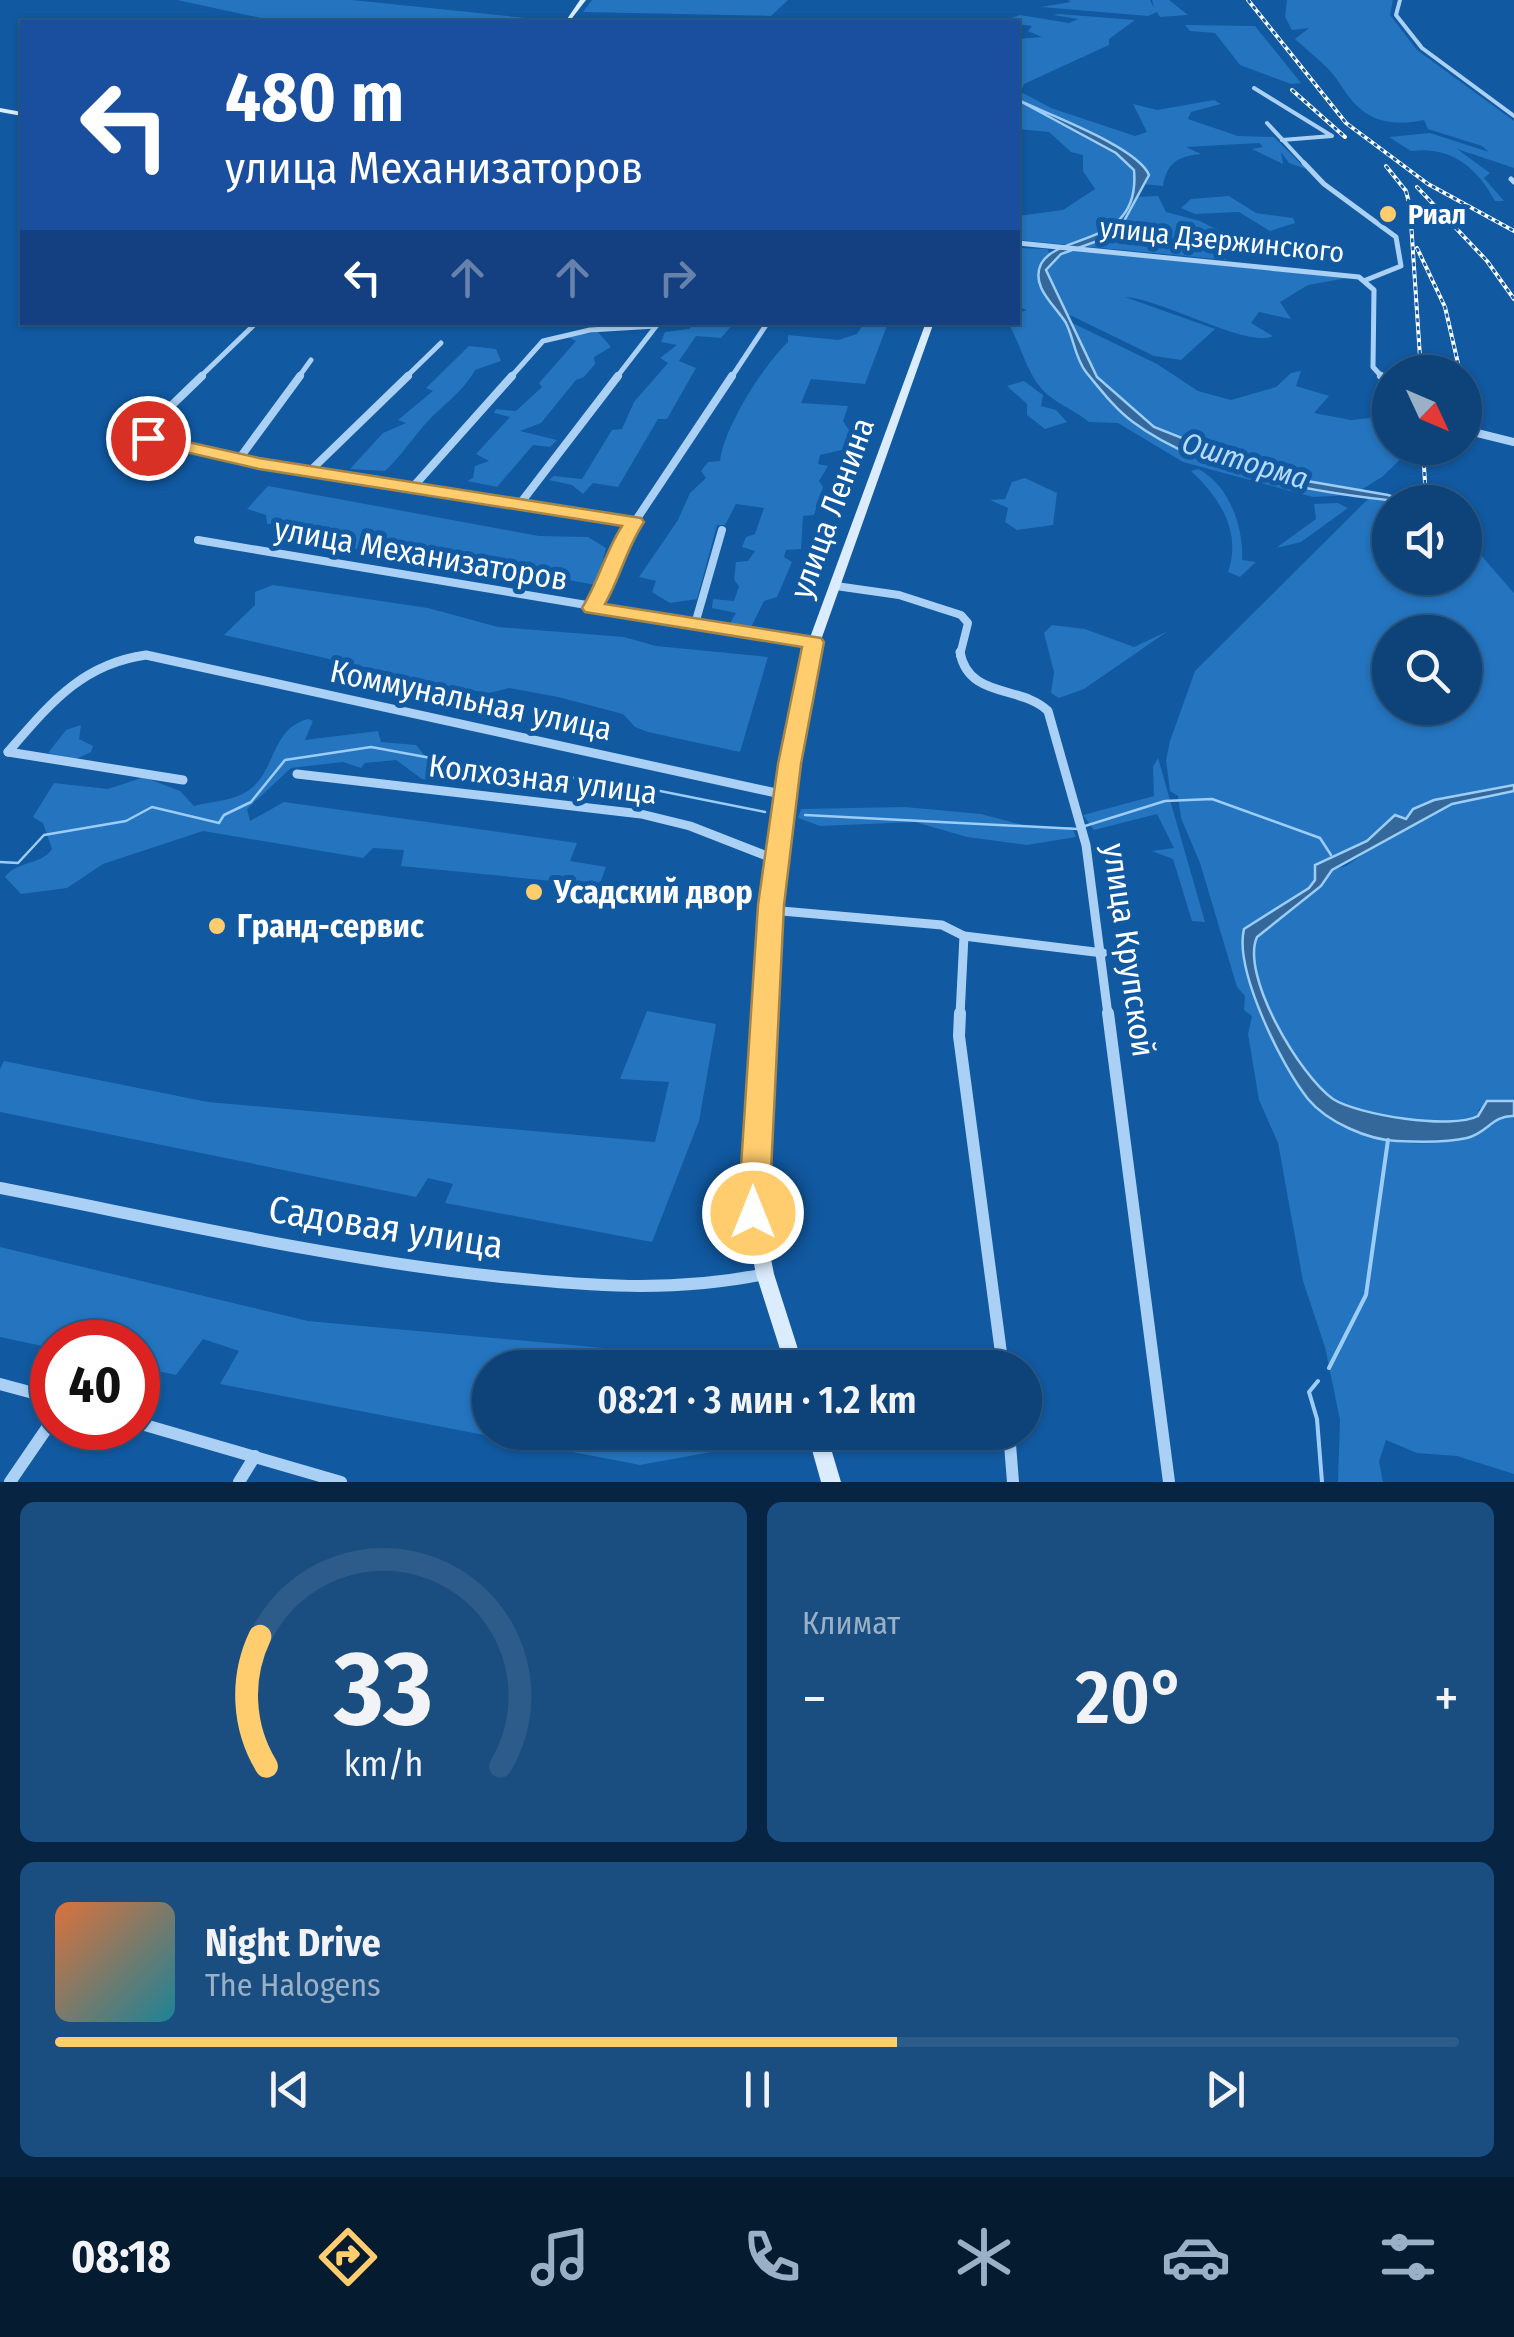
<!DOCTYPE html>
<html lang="ru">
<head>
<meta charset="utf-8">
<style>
  :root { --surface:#0d4379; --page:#1b4e80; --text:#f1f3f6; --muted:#9ab0c6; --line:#2d5c8a; --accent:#ffcc6e }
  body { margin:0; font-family:"Fira Sans Condensed",sans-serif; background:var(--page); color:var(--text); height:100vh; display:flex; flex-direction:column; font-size:38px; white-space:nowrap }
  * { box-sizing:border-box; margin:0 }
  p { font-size:32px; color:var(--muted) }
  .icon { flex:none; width:55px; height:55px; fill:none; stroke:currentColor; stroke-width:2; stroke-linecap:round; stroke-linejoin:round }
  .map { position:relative; height:1482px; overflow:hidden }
  .drawer { display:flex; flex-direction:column; gap:20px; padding:20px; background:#072543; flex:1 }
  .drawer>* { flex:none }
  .hud { position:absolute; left:20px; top:20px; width:1000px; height:305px; border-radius:0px; box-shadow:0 2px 8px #0004,0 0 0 2px var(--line); background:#1a4fa0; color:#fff; overflow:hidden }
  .needle { width:65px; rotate:134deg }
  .buttons { position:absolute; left:1372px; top:355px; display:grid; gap:20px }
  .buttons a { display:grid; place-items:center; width:110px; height:110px; border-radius:50%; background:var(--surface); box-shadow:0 2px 8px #0004,0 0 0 2px var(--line); font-size:50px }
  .speed { position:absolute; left:30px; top:1320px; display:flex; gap:20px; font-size:50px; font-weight:700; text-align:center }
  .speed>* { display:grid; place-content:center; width:130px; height:130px; border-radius:50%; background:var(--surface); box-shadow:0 2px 8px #0004,0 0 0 2px var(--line); line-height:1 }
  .speed .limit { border:15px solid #d22; background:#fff; color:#111 }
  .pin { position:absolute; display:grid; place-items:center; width:85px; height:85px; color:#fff; margin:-42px; border:5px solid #fff; border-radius:50%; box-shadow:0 2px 10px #0007 }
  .me { position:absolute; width:110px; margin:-55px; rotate:0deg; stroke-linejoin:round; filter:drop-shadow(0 0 8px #0008) }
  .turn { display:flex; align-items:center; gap:35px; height:210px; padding:0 40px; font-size:45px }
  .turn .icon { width:130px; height:130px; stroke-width:2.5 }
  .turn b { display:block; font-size:70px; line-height:85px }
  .lanes { display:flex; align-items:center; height:95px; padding:0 40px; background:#0003; justify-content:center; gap:50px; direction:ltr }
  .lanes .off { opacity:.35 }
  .big { font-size:75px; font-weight:600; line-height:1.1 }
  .drawer .card { flex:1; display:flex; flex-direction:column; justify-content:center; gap:15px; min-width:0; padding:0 35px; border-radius:15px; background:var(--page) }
  .drawer .dial { align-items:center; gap:0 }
  .dial svg { height:260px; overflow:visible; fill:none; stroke:var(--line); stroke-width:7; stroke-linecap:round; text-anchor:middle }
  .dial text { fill:var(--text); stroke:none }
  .song { display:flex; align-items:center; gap:30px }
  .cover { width:120px; height:120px; border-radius:15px; background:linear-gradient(135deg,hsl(20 70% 55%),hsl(190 70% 35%)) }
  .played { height:10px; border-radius:5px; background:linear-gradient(90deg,var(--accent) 60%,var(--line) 60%) }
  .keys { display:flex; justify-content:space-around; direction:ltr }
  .heat { display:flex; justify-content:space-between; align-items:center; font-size:55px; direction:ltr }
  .drawer .tiles { flex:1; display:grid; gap:20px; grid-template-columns:1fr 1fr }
  .card:last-child { grid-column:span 2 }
  .trip { position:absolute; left:472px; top:1350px; width:570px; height:100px; border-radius:50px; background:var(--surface); box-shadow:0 2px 8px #0004,0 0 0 2px var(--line); font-weight:600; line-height:100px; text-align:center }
  .tab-bar { display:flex; height:160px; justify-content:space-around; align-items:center; background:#051b30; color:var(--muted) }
  .tab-bar .icon { width:70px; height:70px }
  .tab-bar .on { color:var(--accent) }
  .tab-bar b { font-size:45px; color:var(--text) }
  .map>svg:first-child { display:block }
  .green { fill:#2474bf; fill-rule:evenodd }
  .water { fill:#34679a; stroke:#9ccdf8; stroke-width:2.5 }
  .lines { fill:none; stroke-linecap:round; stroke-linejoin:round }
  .stream-far1 { stroke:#9ccdf8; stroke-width:2.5 }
  .stream { stroke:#9ccdf8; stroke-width:4 }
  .street-far4 { stroke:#aad1f5; stroke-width:4 }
  .street-far3 { stroke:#aad1f5; stroke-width:5 }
  .street-far2 { stroke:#aad1f5; stroke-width:8 }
  .street-far1 { stroke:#aad1f5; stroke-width:9 }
  .street { stroke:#aad1f5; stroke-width:12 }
  .secondary { fill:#daecfe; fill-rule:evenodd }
  .rail-casing { stroke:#fff; stroke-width:4 }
  .rail { stroke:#1159a1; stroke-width:2.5; stroke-dasharray:4; stroke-linecap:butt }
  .route { fill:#ffcc6e; stroke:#a68548; stroke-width:2.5 }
  .poi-dot { fill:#ffcc6e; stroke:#1159a1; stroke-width:4 }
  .labels { text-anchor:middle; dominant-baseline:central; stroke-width:10; stroke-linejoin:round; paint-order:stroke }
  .far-poi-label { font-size:28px; font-weight:bold; fill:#fff; stroke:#1159a1; text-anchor:start }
  .far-street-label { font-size:28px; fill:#fff; stroke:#1159a1 }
  .far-water-label { font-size:30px; font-style:italic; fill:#b7dafb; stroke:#1159a1 }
  .street-label { font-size:32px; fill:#fff; stroke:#1159a1 }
  .poi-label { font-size:32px; font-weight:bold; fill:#fff; stroke:#1159a1; text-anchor:start }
  .near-street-label { font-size:38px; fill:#fff; stroke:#1159a1 }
</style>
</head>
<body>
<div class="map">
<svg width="1514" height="1482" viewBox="0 0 1514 1482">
  <rect width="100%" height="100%" fill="#1159a1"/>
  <!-- green -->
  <g class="green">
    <path d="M177,0H352L555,21L279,22Z"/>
    <path d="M592,0H788L771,16L583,12Z"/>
    <path d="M1068,0H1150L1154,8L1152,0H1169L1188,15L1160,17L1157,12L1148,16L1041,7L1071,2Z"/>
    <path d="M1287,0H1393L1390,15L1417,50L1514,121V168L1457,149L1490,173L1484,178L1504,201H1495C1476,166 1450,146 1411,151L1389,137L1430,133L1489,152L1482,146L1428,129L1424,120C1383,128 1361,118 1340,84C1331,68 1309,52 1295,39L1309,28L1292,30L1285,17Z"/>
    <path d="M1059,14L1135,20L1109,39V45L1024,84L1021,92L1051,108L1135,136L1147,132L1133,104L1157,110L1214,100L1221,104L1191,112L1188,119L1238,136L1274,137L1306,169L1289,163L1281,152L1283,164L1252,149L1263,147L1259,143L1186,147L1201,154C1179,156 1167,162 1163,186L1142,184L1136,197L1158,196L1166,212L1200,221L1255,249L1215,251L1227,260L1018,240V216L1063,210L1095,189L1083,171V155L1071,152L1049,132L1018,129V39L1042,37L1028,31L1032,26L998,22L1020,15L1069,23L1078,19L1053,15Z"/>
    <path d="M1185,25L1255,26L1301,83L1291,84L1240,65L1215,33L1190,31Z"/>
    <path d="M1229,196L1256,213L1293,218L1295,223L1270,231L1239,212L1195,214L1181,208L1191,199Z"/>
    <path d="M1018,248L1047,249L1052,256L1068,250L1347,278L1308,285L1280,302L1291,319L1259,312L1251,323L1273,336C1249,349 1162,299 1125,297L1215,329L1181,360L1154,356L1070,315L1060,317L1157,364L1198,391L1231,400L1276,387L1291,373L1301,371L1296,386L1329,396L1314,413L1351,420L1390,416V448H1412L1382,477L1353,495L1313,497L1183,462L1118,423L1089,422C1076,411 1061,406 1048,395C1027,377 1022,346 1008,323L1018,322V313L1027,310L1018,307Z"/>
    <path d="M695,323H734L721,338L696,336L679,361L696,368L667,419H658L618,487L593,483L583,494L572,485L549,480L554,476L582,479L612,430L622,429L634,402L668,363L660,358L677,345L661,342L665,332L689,329Z"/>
    <path d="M864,323H888L865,384L811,379L801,403L848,406L843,421L849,430L842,450L820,455L818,464L828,466L819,481L823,487L814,515L803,516L801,549L786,550L784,557L792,562L777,597L764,601L751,627L729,625L736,613L712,608L713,599L734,601L739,586L734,580L736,562L748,561L755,551L742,547L746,537L755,534L764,508L736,504L725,525H717L697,599L670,603L652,592L656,581L639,577L678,520L690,493L706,478L701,471L708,462L720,461C724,428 762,367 788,342V335L838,340L857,334Z"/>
    <path d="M598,332L611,347L594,357L595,364L584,377L576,380L541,423L520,431L557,440L550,447L533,445L497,487L467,481L473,478L475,466L489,461L476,454L510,417L494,413L496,409L516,411L542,387L539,383L576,341L568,337Z"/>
    <path d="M469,346L496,349L501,361L475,370C462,394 438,408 421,429C409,443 399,458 385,471L350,469L383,433L406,423L398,420L433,391L426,388Z"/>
    <path d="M1024,381L1043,395L1041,406L1056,410L1067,422L1045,429L1027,415V404L1007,386Z"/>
    <path d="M1198,469C1229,484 1244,528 1242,560L1256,562L1240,577L1228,572C1242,532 1220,498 1191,471Z"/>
    <path d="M1025,478L1057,493L1053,525L1017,530L1005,522L1008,508L990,500L1005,499L1012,482Z"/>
    <path d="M268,486L539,536L588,537L606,548L596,585L519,571L509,564L372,553L313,538L306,525L267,524L266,515L247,509Z"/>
    <path d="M1370,497L1403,502H1390V578H1465V537L1514,593V785L1434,800L1413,809L1406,819L1394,816L1367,841L1315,865V880L1309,888L1244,929C1243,985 1273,1053 1307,1098C1340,1141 1421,1153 1470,1136C1486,1131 1500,1116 1514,1106V1474L1457,1456L1417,1453L1386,1440L1379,1461L1383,1482H1338L1340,1420L1325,1347L1303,1281L1278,1143L1259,1100L1248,1034L1252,1016L1244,1010L1245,996L1237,987L1200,863L1181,818L1178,796L1170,791L1166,760L1170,741L1195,671ZM1390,632H1465V708H1390Z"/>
    <path d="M1338,503L1348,508L1301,542L1276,548L1316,519L1314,504Z"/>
    <path d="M273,585L428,608L498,627L624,637L656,646L768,657L740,752L648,732L635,727L623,714L558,697L509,688L489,693L451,687L224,635L255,605V592Z"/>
    <path d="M1052,625L1085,629L1134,647L1168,631L1084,689L1059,698L1051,693L1054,672L1044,633Z"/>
    <path d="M308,719L313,721L305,740L378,731L381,742L416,745L440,774L434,780L422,779L396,760L365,763L361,768L343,762L291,768L247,809L250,821L284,802L577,843L570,861L606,867L593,903L554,898L552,881L401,866L404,850L373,848L363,858L203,831L103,864L67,888L21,894L5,877C18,860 40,866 52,849L43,823L33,817L54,783L108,789L144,777L180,791L194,806C216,800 236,802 254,786C276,765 273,728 308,719Z"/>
    <path d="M81,725L79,739L93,746L91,752L76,759L48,753L66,730Z"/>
    <path d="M1158,758L1205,922L1192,921L1173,859L1152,851L1174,848L1157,814L1094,830L1083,815L1154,796L1153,767Z"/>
    <path d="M1514,791V1101L1479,1109L1478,1116C1452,1130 1358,1115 1333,1099C1300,1076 1240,975 1257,937L1321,886L1331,870L1346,866L1392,835L1452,804Z"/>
    <path d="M905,807L981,814L1034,828L1072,827L1076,837L1027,845L967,837L915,822L820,826L798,818L801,809Z"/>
    <path d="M647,1011L716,1024L699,1121L652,1242L445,1203L453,1184L428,1178L416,1197L0,1112V1069L4,1061L208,1102L655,1142L669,1082L620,1079Z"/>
    <path d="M0,1247L308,1321L725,1359L724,1368H490V1432L722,1433V1450L640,1465L220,1384L239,1351L203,1339L176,1375L138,1367V1342H52V1348L0,1337Z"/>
  </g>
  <!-- water -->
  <g class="water">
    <path d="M1018,100C1047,114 1138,147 1149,175L1117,234L1061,254L1046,270L1097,377L1154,427L1278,476L1388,495L1408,502C1322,494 1204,475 1133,422C1115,409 1100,389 1086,372C1075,358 1074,339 1066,323C1056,306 1030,287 1041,264C1058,232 1141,248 1134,170L1116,153Z"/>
    <path d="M1514,785V791L1452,804L1332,870L1321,886L1257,937C1240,975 1300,1076 1333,1099C1358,1115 1452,1130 1478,1116L1487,1101H1514V1116C1493,1115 1487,1133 1467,1138C1446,1143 1419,1142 1397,1141C1368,1140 1327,1122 1308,1099C1282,1067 1234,970 1244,929L1309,888L1315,880V865L1367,841L1395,815L1406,819L1413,809L1434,800Z"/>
  </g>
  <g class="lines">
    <!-- stream-far1 -->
    <g class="stream-far1">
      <path d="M805,815L1078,829"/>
      <path d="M1085,826L1165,801L1212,799L1320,838L1331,855"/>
      <path d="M0,862L18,863L44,835L126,821L152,807L219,823L224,815L251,802L285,760L371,747L442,760L459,773L505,780L590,777L765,812"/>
    </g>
    <!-- stream -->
    <g class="stream">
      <path d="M1329,1368L1366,1295L1388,1140"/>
      <path d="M1318,1381L1309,1392L1317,1419L1322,1482"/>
    </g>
    <!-- street-far4 -->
    <g class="street-far4">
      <path d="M1400,0L1396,15L1422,48L1514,116"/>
      <path d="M1254,88L1332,136L1282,140"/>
      <path d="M1267,123L1306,165"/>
    </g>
    <!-- street-far3 -->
    <g class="street-far3">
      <path d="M1304,163L1324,184L1396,237L1401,266L1366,280"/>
      <path d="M1511,179L1514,182"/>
      <path d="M1018,243L1359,277L1374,290L1373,367L1383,378"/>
      <path d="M199,378L257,322"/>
      <path d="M298,378L311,360"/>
      <path d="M405,378L441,343"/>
      <path d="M510,378L543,341L590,330L656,326"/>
      <path d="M616,378L657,325"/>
      <path d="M731,378L768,322"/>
    </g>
    <!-- street-far2 -->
    <g class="street-far2">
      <path d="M202,376L142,434L259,464L634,522"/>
      <path d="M1381,376L1390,385"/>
      <path d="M1465,430L1514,442"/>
      <path d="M239,459L300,376"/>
      <path d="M310,471L408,376"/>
      <path d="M413,487L512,376"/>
      <path d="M519,505L618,376"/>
      <path d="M198,540L814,643"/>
      <path d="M836,586L899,595L961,615L968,623L960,655"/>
      <path d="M592,608L611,576L616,550L732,376"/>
      <path d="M695,624L722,530"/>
    </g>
    <!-- street-far1 -->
    <g class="street-far1">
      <path d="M960,652C968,699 1022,685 1048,711L1086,845L1108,1015"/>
      <path d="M8,752C49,705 81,664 146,655L785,795"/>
      <path d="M8,752L183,780"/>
      <path d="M297,774L641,814L690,826L777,860"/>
      <path d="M770,910L942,925L964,936L1103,953"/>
      <path d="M960,1015L964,936"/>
    </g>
    <!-- street -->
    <g class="street">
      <path d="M960,1013L959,1036L1003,1368"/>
      <path d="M1108,1013L1169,1482"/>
      <path d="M0,1188C164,1220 327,1258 493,1276C585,1286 674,1293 765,1274"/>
      <path d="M0,1384L52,1398"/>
      <path d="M138,1423L341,1482"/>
      <path d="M1009,1432L1013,1482"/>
      <path d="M10,1482L49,1425"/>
      <path d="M239,1482L255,1456"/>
    </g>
    <!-- secondary -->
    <g class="secondary">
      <path d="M580,0H586L569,22H565Z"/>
      <path d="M0,108L22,112V116L0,112Z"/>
      <path d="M926,322H934L820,643L792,795L772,978L762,1213L774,1274L804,1368H786L756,1274L744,1213L758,978L778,795L808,643Z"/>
      <path d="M807,1432H826L841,1482H821Z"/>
    </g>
    <defs>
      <g id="rail">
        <path d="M1248,0L1346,123L1428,184L1514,231"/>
        <path d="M1292,90L1345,137"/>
        <path d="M1386,166L1406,191L1410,207L1421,372"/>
        <path d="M1417,187L1487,261L1514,299"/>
        <path d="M1417,248L1445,307L1460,372"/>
        <path d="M1423,448L1425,483"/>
      </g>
    </defs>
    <!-- rail casing -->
    <use href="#rail" class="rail-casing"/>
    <!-- rail -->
    <use href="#rail" class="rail"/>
  </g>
  <!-- route -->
  <path class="route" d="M148,433L259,458L641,518L644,522C626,549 621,576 605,604L821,638L824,642L801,764L784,905L769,1213L764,1223L753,1227L742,1223L738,1213L758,905L778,764L802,647L585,612L582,608C599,581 605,552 622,526L259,469L142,442V434Z"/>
  <!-- markers -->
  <g class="poi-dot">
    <circle cx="1388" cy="214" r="10"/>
    <circle cx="534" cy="892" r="10"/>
    <circle cx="217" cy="926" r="10"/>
  </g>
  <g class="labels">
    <!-- far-poi labels -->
    <g class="far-poi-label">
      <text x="1408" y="214">Риал</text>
    </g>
    <!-- far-street labels -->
    <g class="far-street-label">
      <text transform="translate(1222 240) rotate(6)">улица Дзержинского</text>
    </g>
    <!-- far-water labels -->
    <g class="far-water-label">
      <text transform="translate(1245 461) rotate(17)">Ошторма</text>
    </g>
    <!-- street labels -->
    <g class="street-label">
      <text transform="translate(832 508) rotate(-70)">улица Ленина</text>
      <text transform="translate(421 554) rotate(10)">улица Механизаторов</text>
      <text transform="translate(471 700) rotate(12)">Коммунальная улица</text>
      <text transform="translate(543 779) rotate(7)">Колхозная улица</text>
      <text transform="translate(1129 950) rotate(82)">улица Крупской</text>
    </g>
    <!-- poi labels -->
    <g class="poi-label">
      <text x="554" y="892">Усадский двор</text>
      <text x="237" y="926">Гранд-сервис</text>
    </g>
    <!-- near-street labels -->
    <g class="near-street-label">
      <text transform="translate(386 1227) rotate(9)">Садовая улица</text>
    </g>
  </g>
</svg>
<div class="buttons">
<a><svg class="needle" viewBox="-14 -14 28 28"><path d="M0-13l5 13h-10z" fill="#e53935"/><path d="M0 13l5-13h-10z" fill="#9ab0c6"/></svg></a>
<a><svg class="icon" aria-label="sound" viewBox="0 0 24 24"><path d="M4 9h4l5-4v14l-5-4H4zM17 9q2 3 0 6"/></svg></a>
<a><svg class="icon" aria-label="search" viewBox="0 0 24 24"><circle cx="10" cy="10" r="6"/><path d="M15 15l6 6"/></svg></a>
</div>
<div class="speed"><div class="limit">40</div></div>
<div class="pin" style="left:148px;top:438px;background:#d93025"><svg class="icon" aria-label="arrive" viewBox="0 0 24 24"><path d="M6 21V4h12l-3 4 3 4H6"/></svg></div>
<svg class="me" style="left:753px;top:1213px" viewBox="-20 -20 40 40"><circle r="17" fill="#ffcc6e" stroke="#fff" stroke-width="3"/><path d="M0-11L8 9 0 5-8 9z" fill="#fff"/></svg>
<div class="trip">08:21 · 3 мин · 1.2 km</div>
<div class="hud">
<div class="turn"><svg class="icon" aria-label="left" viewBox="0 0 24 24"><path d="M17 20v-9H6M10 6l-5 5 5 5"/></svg><div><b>480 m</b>улица Механизаторов</div></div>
<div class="lanes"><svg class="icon" aria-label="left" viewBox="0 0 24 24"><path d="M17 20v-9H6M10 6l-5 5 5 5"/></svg><svg class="icon off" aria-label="ahead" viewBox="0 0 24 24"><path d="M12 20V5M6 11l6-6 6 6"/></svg><svg class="icon off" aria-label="ahead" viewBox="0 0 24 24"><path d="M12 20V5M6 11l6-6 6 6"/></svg><svg class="icon off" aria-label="right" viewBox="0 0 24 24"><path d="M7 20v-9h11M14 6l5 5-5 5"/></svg></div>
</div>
</div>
<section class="drawer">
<div class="tiles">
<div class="card dial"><svg viewBox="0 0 100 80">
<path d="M14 69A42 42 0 1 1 86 69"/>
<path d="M14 69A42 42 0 0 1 12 29" stroke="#ffcc6e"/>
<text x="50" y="56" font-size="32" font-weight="700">33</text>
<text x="50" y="72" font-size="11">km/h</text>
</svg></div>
<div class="card"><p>Климат</p>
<div class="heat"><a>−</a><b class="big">20°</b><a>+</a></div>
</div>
<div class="card">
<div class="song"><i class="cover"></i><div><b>Night Drive</b><p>The Halogens</p></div></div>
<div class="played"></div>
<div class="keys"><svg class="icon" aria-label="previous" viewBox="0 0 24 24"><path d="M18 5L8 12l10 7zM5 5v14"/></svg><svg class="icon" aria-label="pause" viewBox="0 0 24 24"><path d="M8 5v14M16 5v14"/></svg><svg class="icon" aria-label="next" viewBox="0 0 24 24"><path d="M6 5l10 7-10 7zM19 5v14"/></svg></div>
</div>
</div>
</section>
<nav class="tab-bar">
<b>08:18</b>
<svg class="icon on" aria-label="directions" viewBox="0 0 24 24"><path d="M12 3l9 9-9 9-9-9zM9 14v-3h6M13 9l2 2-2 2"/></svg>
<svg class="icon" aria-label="music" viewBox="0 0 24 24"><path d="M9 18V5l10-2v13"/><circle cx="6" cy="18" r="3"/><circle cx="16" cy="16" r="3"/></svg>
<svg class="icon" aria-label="phone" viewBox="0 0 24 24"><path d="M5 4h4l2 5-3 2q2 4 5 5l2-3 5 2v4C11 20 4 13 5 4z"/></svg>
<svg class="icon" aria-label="climate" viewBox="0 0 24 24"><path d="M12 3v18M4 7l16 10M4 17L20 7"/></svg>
<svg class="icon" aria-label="car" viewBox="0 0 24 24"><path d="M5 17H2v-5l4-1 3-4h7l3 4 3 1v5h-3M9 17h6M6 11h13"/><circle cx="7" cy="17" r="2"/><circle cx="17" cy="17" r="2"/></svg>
<svg class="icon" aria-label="filters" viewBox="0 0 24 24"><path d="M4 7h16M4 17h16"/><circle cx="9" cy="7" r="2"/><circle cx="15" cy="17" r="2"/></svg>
</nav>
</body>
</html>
